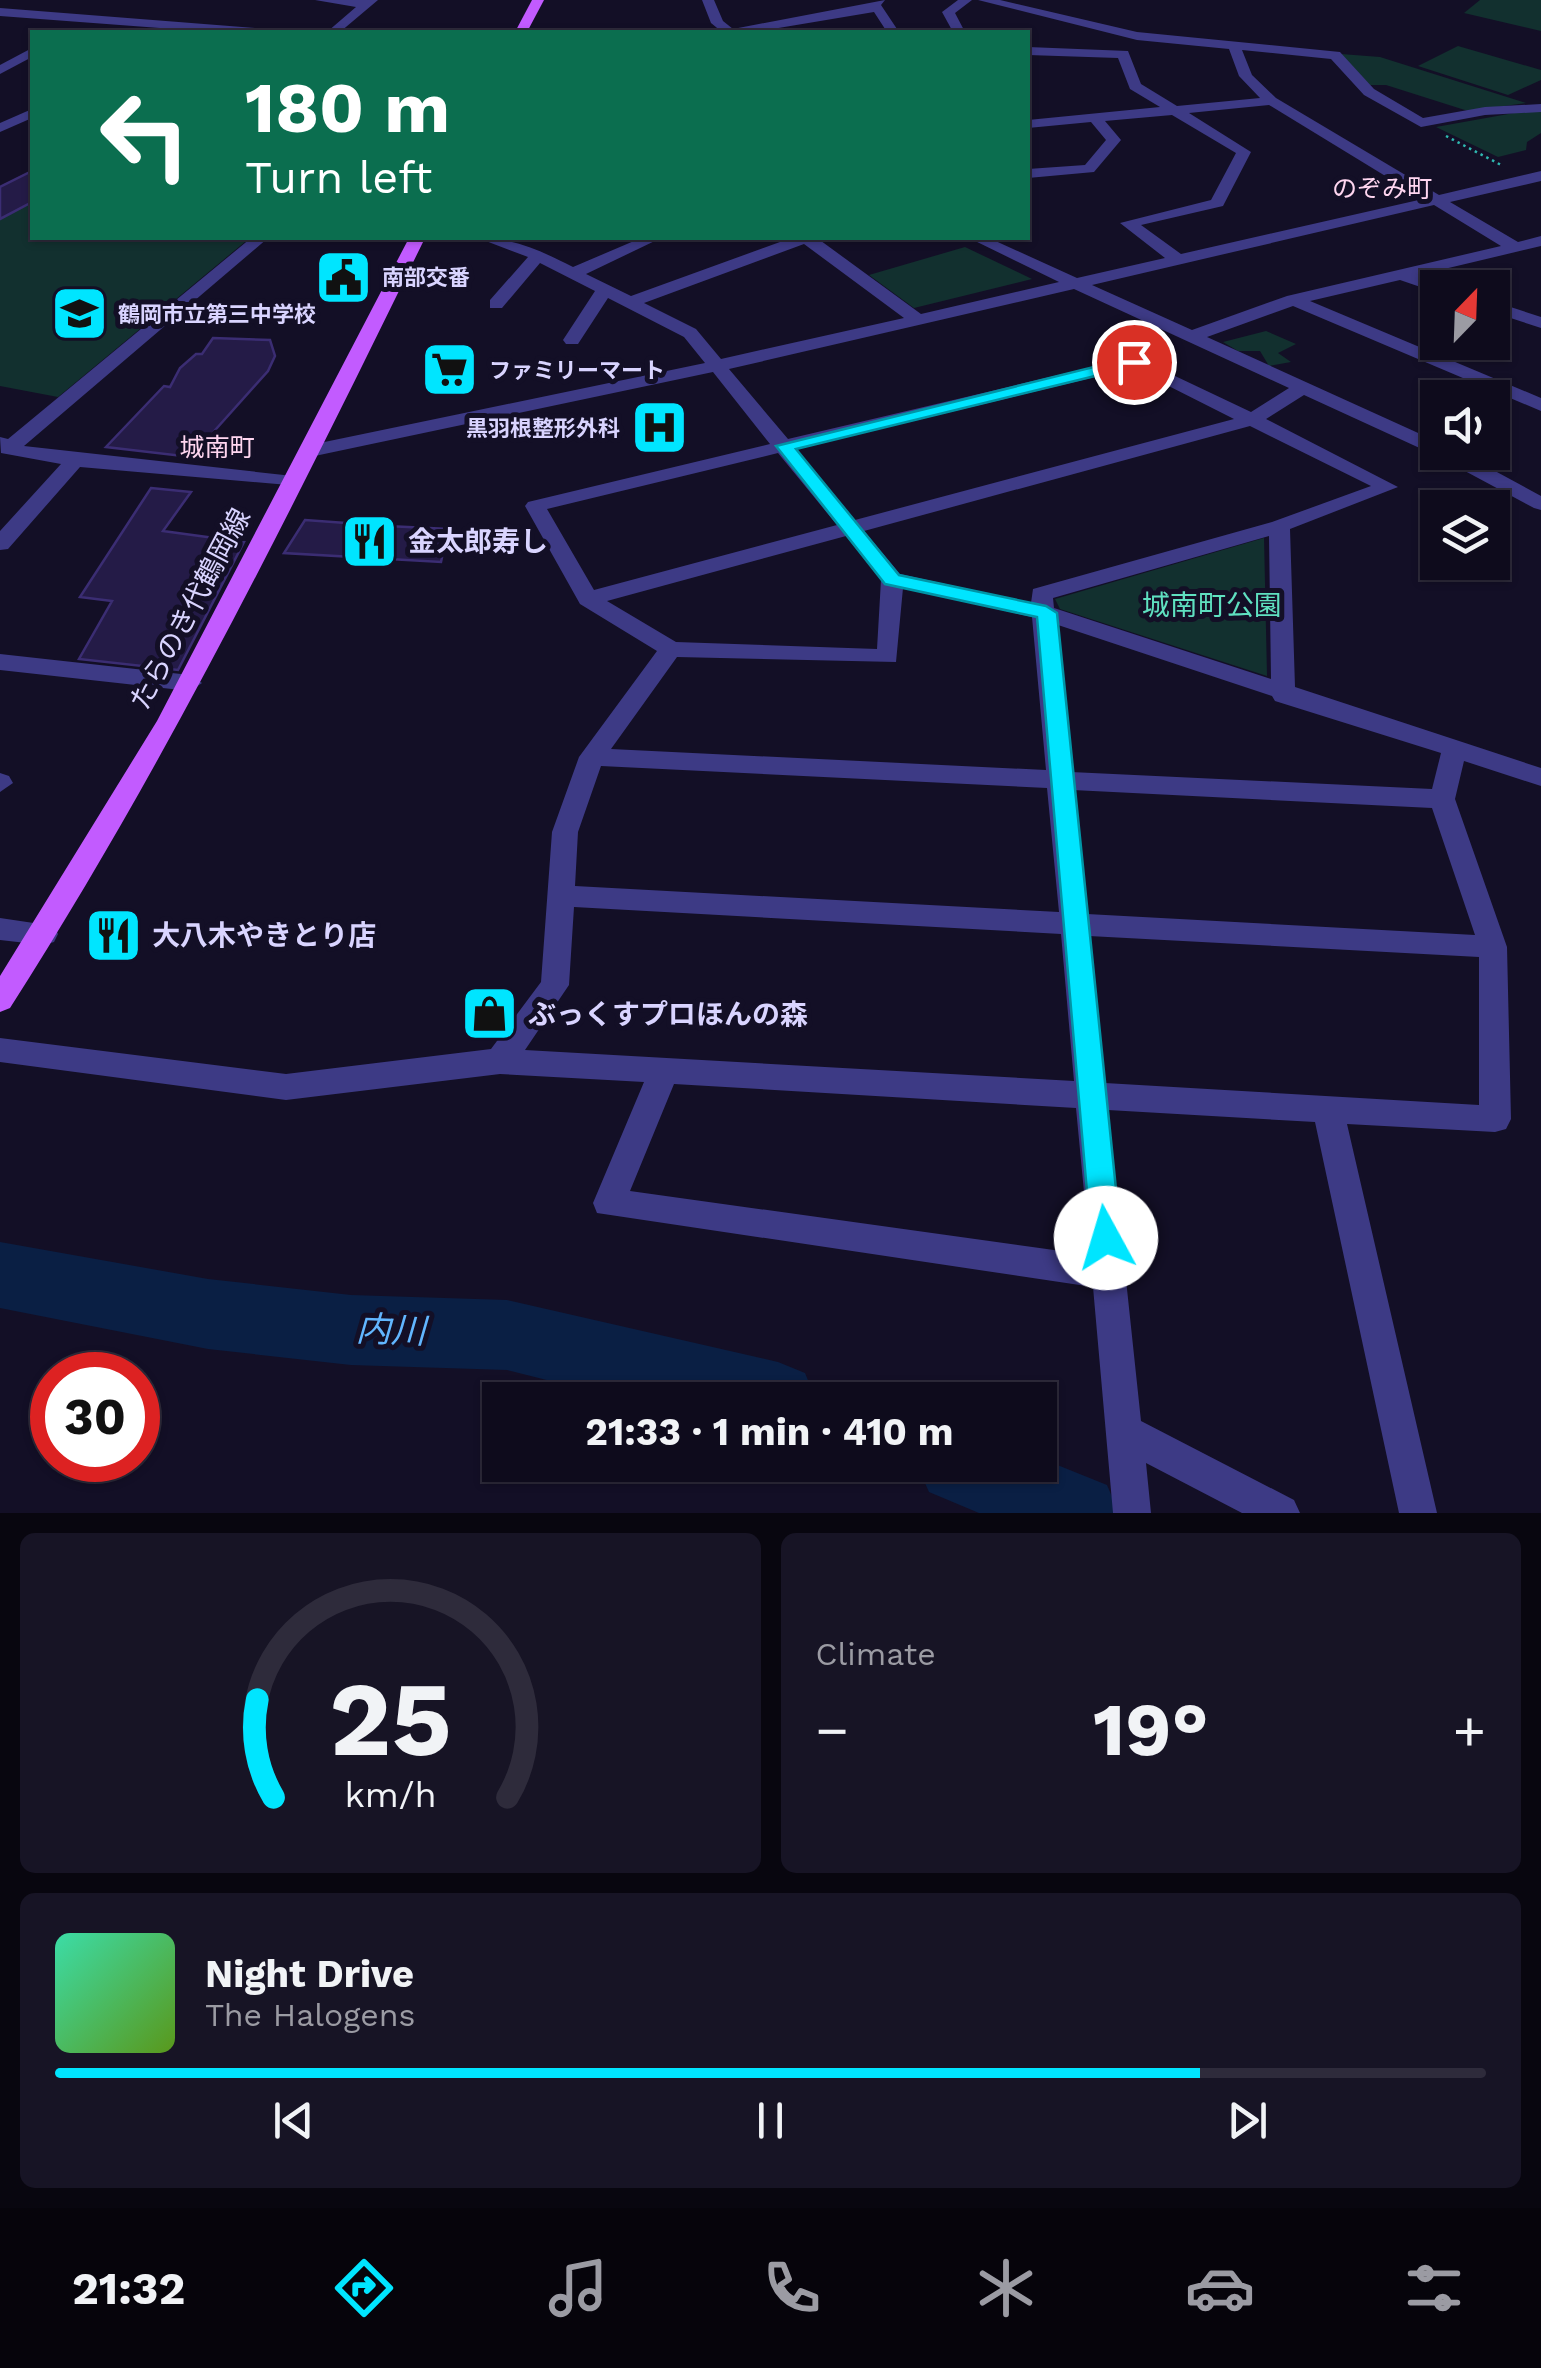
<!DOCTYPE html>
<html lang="en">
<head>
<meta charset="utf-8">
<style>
  :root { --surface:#0e0b1c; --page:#171425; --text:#f1f3f6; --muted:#9b9ba3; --line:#2e2b3b; --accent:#00e5ff }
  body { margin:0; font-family:"Work Sans","Noto Sans JP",sans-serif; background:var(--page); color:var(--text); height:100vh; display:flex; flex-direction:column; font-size:38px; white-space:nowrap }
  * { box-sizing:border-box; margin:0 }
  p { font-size:32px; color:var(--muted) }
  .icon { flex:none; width:55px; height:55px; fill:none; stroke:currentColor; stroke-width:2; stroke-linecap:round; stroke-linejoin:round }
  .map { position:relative; height:1513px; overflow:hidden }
  .details { display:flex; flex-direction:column; gap:20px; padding:20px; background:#08060f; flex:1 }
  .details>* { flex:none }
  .top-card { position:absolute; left:30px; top:30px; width:1000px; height:210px; border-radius:0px; box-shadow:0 2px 8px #0004,0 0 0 2px var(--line); background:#0b6e4f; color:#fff; overflow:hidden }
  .needle { width:65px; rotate:23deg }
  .controls { position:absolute; left:1420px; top:270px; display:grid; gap:20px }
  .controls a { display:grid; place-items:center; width:90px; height:90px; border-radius:0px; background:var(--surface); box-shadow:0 2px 8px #0004,0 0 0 2px var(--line); font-size:50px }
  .speed { position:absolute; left:30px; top:1352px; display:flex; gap:20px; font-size:50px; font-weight:700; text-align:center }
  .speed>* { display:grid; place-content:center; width:130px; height:130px; border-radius:50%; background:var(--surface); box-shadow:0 2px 8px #0004,0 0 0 2px var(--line); line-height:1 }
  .speed .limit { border:15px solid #d22; background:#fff; color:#111 }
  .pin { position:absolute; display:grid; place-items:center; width:85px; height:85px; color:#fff; margin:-42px; border:5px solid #fff; border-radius:50%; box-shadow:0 2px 10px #0007 }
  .me { position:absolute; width:110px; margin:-55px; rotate:354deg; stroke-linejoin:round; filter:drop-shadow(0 0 8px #0008) }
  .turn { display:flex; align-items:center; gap:35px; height:210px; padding:0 50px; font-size:45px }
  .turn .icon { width:130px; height:130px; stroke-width:2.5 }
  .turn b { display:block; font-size:70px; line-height:85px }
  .big { font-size:75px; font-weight:700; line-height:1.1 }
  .details .card { flex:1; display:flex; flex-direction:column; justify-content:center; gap:15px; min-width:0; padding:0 35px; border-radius:15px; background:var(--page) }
  .details .dial { align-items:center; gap:0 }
  .dial svg { height:260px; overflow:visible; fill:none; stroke:var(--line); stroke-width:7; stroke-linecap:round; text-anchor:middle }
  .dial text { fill:var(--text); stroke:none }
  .song { display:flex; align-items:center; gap:30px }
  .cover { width:120px; height:120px; border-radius:15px; background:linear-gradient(135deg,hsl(160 70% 55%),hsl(90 70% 35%)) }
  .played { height:10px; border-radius:5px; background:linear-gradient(90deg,var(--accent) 80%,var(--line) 80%) }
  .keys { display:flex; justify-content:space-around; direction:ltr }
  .heat { display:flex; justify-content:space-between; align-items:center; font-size:55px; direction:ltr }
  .details .tiles { flex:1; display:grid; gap:20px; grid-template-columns:1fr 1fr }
  .card:last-child { grid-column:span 2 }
  .trip { position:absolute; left:482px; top:1382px; width:575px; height:100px; border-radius:0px; background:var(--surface); box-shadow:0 2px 8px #0004,0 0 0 2px var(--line); font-weight:700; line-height:100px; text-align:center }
  .dock { display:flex; height:160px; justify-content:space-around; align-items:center; background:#06040b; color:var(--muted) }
  .dock .icon { width:70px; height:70px }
  .dock .selected { color:var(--accent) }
  .dock b { font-size:45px; color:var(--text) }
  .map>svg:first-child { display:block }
  .green { fill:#12302f }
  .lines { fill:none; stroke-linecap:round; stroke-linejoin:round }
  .river { fill:#0a1f44; fill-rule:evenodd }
  .building { fill:#241b47; stroke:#3b2d73; stroke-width:2.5 }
  .path { stroke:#2fb8b0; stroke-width:2.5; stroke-dasharray:2.5 4; stroke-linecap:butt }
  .minor { fill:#3d3a85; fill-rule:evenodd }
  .major { fill:#c25bff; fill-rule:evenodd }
  .route { fill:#00e5ff; stroke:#0095a6; stroke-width:2.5 }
  .labels { text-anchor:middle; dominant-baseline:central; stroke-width:10; stroke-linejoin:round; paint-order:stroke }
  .far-poi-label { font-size:22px; font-weight:bold; fill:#d9d4ff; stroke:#130f26; text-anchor:start }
  .far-neighbourhood-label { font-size:25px; fill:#ffd6f0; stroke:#130f26 }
  .poi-label { font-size:28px; font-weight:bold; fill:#d9d4ff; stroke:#130f26; text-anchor:start }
  .park-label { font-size:28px; fill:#5fe0c0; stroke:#130f26 }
  .street-label { font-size:28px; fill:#d9d4ff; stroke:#130f26 }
  .near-water-label { font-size:35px; font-style:italic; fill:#62b6ff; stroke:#130f26 }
</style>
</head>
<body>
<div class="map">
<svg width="1541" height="1513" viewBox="0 0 1541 1513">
  <rect width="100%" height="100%" fill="#130f26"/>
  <!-- green -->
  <g class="green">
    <path d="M1480,0H1541V31L1464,13Z"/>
    <path d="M1458,46L1541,70V80L1508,95L1418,66Z"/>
    <path d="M1341,54L1380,57L1526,103L1468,111L1386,85H1370Z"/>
    <path d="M1525,111L1541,112V133L1527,142L1526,150L1498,157L1436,127Z"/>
    <path d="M32,202V238L246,241L58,397L0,386V219Z"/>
    <path d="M965,247L1032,279L914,308L869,275Z"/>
    <path d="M1266,331L1296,344L1278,353L1291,362L1269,366L1260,351H1238L1223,342Z"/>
    <path d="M1264,538L1267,676L1060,609L1055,599Z"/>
  </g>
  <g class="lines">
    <!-- river -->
    <g class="river">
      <path d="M0,1242L208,1279L351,1295L507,1300L778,1362L805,1373L816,1400H626L507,1370L351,1365L208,1349L0,1308Z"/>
      <path d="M1040,1458L1107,1485L1119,1513H979L929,1492L917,1465H1040Z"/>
    </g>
  </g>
  <!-- building -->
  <g class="building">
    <path d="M32,171V202L0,219V187Z"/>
    <path d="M213,338L270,340L275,356L268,371L191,457L106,447L164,386L170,387L180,368L196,354H202Z"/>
    <path d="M437,357L474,359L464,382L427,381Z"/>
    <path d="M151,488L191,492L163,531L244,542L178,670L79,659L112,601L80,597Z"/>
    <path d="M305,520L387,526L448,529L441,562L284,553Z"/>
  </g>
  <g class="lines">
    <!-- path -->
    <path class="path" d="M1446,136L1503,166"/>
    <!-- minor -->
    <g class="minor">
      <path d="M315,0H378L340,32H327L356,7Z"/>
      <path d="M702,0H714L723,21L733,29L885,0L881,5L899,32H887L874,12L755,32H722L711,23Z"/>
      <path d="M958,0H972L955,13L965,32H953L942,12Z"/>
      <path d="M978,0H1000L1137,32L1340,52L1374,89L1423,118L1485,107L1541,104V112L1485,115L1421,127L1364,95L1331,59L1242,50L1252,75L1276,98L1439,195L1541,171V181L1450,202L1518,242L1541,236V246L1419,275L1445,284L1447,288H1438V293L1400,280L1310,301L1541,398V411L1293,306L1207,337L1438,442V452H1460L1541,496V510L1534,508L1437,456L1304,395L1266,419L1398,487L1290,529L1295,687L1541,768V786L1464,761L1455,799L1507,947L1511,1119L1506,1129L1495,1132L1347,1124L1437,1513H1399L1315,1122L1108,1110L1141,1421L1294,1500L1300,1513H1242L1146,1463L1151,1513H1113L1093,1287L597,1213L593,1203L644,1082L500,1074L286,1100L0,1062V1038L286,1074L491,1049L541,982L552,832L579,757L657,651L580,604L525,506L528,502L770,444L713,372L310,457L300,451L310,445L705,363L684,337L608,298L578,344H566L563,340L595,291L540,263L502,308H490V300L528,257L478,238C515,238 541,251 573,267L641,238H661L586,274L631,296L791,238H817L921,314L1059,282L969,238H989L1077,278L1165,258L1120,223L1211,200L1236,153L1172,115L1105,121L1121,140L1094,172L1028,178V169L1085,165L1106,140L1091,122L1028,128V120L1160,107L1130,89L1118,58L1028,55V47L1128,51L1141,84L1177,106L1260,98L1239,76L1229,49L1137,40ZM1269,105L1423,199L1181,254L1141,225L1223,206L1251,152L1189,113ZM1434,205L1501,246L1287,296L1192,330L1092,285ZM804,244L904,318L721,359L696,329L644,303ZM1074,289L1289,388L1251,412L1135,357L788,439L729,369ZM1133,368L1234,419L855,520L796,449ZM1250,426L1371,486L1272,522L1033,589L1031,603L900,574L864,531ZM778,453L837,525L594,590L547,509ZM846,536L881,580L877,649L676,642L607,601ZM1269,536L1271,679L1054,608L1053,598ZM903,588L1032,617L1046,770L611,749L677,657L896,662ZM1055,624L1272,696L1275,701L1441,753L1432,789L1071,772ZM601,766L1047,788L1059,912L575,886L578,832ZM1073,790L1432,808L1475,935L1087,914ZM574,907L1061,934L1074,1081L525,1050L569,985ZM1089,936L1479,957V1105L1105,1083ZM674,1084L1076,1108L1090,1255L630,1191Z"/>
      <path d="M0,8L255,28L261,32H213L0,16Z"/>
      <path d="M32,48V57L0,74V65Z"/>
      <path d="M32,109V118L0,132V123Z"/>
      <path d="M251,238H268L24,446L293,476L300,478V486L80,467L8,549L0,550V531L61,464L1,453L0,437L8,439Z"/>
      <path d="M1492,301L1541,317V328L1492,312Z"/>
      <path d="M0,654L190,675L202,683L190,691L0,670Z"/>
      <path d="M0,773L9,776L13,783L0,792Z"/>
      <path d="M0,918L54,926L58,934L54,942L44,945L0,940Z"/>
    </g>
    <!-- major -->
    <g class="major">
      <path d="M532,0H544L527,32H515Z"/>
      <path d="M409,238H425C296,501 168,761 10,1008L0,1012V976L157,721Z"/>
    </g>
  </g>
  <!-- route -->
  <path class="route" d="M1134,357L1143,362L1140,365L796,449L899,575L1046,606L1057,613L1121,1238L1117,1248L1106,1252L1095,1248L1091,1238L1037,617L885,584L776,446Z"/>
  <!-- icons -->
  <defs>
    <symbol id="civic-square" viewBox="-11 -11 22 22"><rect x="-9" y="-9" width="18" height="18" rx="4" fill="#00e5ff" stroke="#130f26"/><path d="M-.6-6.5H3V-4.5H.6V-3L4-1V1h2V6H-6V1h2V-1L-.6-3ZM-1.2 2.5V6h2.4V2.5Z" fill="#111"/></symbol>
    <symbol id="school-square" viewBox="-11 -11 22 22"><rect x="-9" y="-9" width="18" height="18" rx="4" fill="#00e5ff" stroke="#130f26"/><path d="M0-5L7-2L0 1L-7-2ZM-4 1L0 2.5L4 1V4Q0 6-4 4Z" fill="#111"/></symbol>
    <symbol id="supermarket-square" viewBox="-11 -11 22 22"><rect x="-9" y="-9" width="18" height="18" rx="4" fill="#00e5ff" stroke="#130f26"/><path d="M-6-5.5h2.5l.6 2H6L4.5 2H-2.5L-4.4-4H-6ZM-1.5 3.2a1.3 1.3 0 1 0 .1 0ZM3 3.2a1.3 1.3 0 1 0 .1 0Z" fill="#111"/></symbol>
    <symbol id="hospital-square" viewBox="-11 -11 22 22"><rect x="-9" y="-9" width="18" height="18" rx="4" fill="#00e5ff" stroke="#130f26"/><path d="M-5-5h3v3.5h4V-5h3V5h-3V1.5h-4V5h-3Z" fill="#111"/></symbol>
    <symbol id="restaurant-square" viewBox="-11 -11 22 22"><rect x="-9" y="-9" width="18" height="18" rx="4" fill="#00e5ff" stroke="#130f26"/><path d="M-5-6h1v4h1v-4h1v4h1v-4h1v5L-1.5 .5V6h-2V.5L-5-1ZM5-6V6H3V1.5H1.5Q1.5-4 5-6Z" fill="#111"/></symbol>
    <symbol id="shop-square" viewBox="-11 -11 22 22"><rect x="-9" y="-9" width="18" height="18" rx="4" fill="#00e5ff" stroke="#130f26"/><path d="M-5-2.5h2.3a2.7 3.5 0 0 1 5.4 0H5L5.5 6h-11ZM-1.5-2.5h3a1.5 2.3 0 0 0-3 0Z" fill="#111"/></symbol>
  </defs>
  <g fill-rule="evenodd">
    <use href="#civic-square" x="312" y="246" width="63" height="63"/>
    <use href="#school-square" x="48" y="282" width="63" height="63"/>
    <use href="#supermarket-square" x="418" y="338" width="63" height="63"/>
    <use href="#hospital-square" x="628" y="396" width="63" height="63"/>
    <use href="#restaurant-square" x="338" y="510" width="63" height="63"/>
    <use href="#restaurant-square" x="82" y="904" width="63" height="63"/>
    <use href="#shop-square" x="458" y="982" width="63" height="63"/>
  </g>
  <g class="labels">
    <!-- far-poi labels -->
    <g class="far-poi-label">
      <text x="382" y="277">南部交番</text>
      <text x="118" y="314">鶴岡市立第三中学校</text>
      <text x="489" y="370">ファミリーマート</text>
      <text x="620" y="428" text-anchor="end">黒羽根整形外科</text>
    </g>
    <!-- far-neighbourhood labels -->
    <g class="far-neighbourhood-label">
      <text x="1382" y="188">のぞみ町</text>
      <text x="217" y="447">城南町</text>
    </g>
    <!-- poi labels -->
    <g class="poi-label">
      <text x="408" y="541">金太郎寿し</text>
      <text x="152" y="935">大八木やきとり店</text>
      <text x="528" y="1014">ぶっくすプロほんの森</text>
    </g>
    <!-- park labels -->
    <g class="park-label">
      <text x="1212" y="605">城南町公園</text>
    </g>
    <!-- street labels -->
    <g class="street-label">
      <text transform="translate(190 609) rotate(-62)">たらのき代鶴岡線</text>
    </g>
    <!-- near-water labels -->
    <g class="near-water-label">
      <text transform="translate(391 1330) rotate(2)">内川</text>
    </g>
  </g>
</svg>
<div class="controls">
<a><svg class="needle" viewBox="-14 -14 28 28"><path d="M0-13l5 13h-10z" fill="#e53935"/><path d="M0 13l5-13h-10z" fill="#9b9ba3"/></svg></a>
<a><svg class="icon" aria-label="sound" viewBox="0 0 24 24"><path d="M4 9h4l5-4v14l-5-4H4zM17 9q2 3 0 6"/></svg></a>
<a><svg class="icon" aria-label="layers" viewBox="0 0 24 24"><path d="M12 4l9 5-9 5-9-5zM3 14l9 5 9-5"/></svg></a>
</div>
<div class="speed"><div class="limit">30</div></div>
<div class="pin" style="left:1134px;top:362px;background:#d93025"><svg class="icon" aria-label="arrive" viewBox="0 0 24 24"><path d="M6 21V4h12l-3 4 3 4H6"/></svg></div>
<svg class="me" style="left:1106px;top:1238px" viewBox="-20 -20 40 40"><circle r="19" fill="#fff"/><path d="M0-13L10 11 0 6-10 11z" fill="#00e5ff"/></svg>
<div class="trip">21:33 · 1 min · 410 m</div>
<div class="top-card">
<div class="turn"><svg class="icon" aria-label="left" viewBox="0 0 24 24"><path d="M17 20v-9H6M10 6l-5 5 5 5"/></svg><div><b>180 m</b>Turn left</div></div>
</div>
</div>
<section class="details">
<div class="tiles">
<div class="card dial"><svg viewBox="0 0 100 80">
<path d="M14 69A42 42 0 1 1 86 69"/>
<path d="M14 69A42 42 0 0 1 9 39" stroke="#00e5ff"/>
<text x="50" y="56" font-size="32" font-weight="700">25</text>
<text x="50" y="72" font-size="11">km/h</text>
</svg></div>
<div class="card"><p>Climate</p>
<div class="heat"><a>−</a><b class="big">19°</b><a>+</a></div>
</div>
<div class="card">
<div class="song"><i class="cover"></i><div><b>Night Drive</b><p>The Halogens</p></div></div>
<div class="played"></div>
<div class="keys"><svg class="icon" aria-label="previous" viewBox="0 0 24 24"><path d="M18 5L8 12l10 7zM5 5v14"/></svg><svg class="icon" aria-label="pause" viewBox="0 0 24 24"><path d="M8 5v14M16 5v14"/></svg><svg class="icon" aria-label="next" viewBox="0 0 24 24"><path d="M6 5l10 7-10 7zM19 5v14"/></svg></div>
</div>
</div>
</section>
<nav class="dock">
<b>21:32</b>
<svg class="icon selected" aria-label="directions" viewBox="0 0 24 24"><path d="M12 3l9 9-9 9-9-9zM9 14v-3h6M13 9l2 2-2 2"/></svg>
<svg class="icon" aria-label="music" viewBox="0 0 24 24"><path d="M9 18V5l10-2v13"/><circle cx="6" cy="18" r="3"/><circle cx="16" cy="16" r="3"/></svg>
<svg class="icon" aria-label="phone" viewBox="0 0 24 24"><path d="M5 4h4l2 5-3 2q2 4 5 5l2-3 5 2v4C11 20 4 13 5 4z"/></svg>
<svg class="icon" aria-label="climate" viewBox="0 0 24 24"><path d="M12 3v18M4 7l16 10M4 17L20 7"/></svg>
<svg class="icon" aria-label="car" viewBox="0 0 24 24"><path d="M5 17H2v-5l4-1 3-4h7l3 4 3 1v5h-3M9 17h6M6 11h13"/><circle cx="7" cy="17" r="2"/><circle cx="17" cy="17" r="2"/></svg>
<svg class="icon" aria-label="filters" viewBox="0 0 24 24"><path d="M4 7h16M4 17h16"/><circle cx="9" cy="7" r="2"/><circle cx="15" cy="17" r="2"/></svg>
</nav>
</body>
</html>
